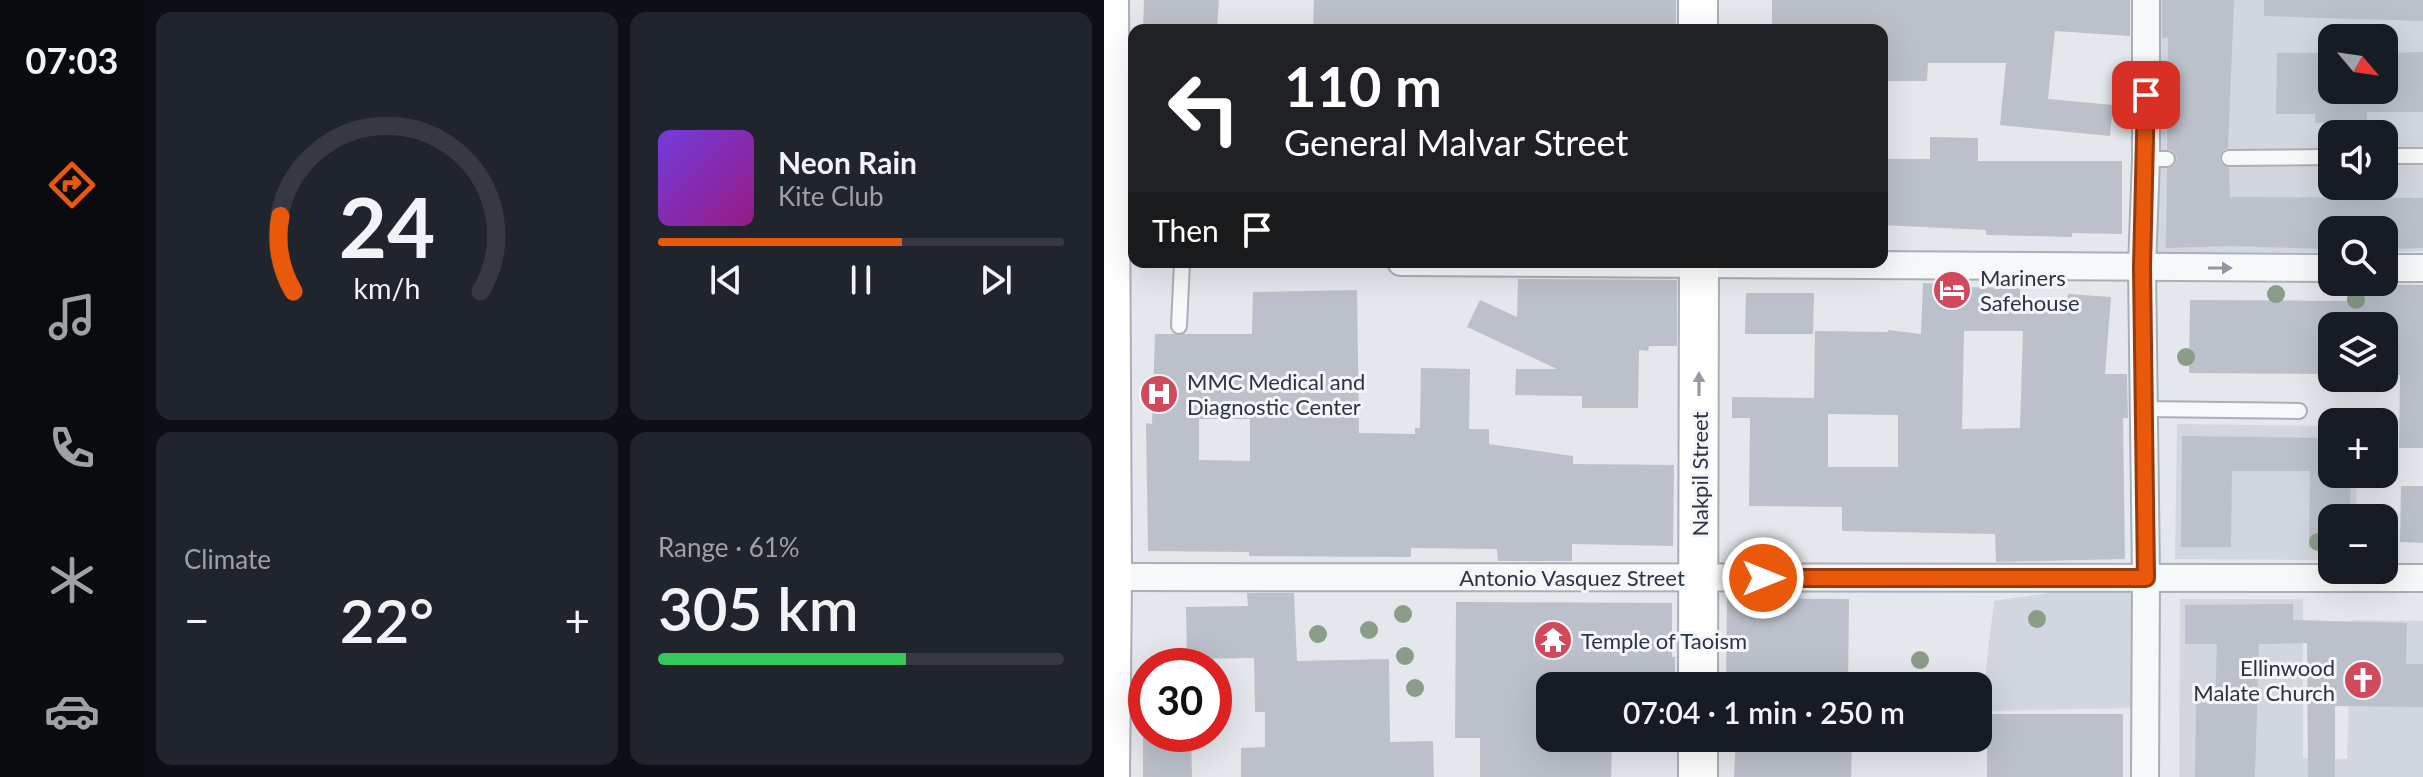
<!DOCTYPE html>
<html lang="en">
<head>
<meta charset="utf-8">
<style>
  :root { --surface:#171b24; --page:#20242c; --text:#f1f3f6; --muted:#9ea1a6; --line:#363941; --accent:#ea580c }
  body { margin:0; font-family:Lato,sans-serif; background:var(--page); color:var(--text); height:100vh; display:flex; flex-direction:column; font-size:30px; white-space:nowrap }
  * { box-sizing:border-box; margin:0 }
  p { font-size:26px; color:var(--muted) }
  .icon { flex:none; width:44px; height:44px; fill:none; stroke:currentColor; stroke-width:2; stroke-linecap:round; stroke-linejoin:round }
  .map { position:relative; flex:1; overflow:hidden }
  .details { display:flex; flex-direction:column; gap:12px; padding:12px; background:#0d0f14; width:960px }
  .details>* { flex:none }
  .guide { position:absolute; left:24px; top:24px; width:760px; height:244px; border-radius:16px; box-shadow:0 8px 32px #0002; background:#202124; color:#fff; overflow:hidden }
  .needle { width:52px; rotate:119deg }
  .buttons { position:absolute; left:1214px; top:24px; display:grid; gap:16px }
  .buttons a { display:grid; place-items:center; width:80px; height:80px; border-radius:16px; background:var(--surface); box-shadow:0 8px 32px #0002; font-size:40px }
  .speed { position:absolute; left:24px; top:648px; display:flex; gap:16px; font-size:40px; font-weight:700; text-align:center }
  .speed>* { display:grid; place-content:center; width:104px; height:104px; border-radius:50%; background:var(--surface); box-shadow:0 8px 32px #0002; line-height:1 }
  .speed .limit { border:12px solid #d22; background:#fff; color:#111 }
  .pin { position:absolute; display:grid; place-items:center; width:68px; height:68px; color:#fff; margin:-34px; border-radius:16px; box-shadow:0 4px 12px #0006 }
  .me { position:absolute; width:88px; margin:-44px; rotate:90deg; stroke-linejoin:round; filter:drop-shadow(0 0 6px #0008) }
  .turn { display:flex; align-items:center; gap:28px; height:168px; padding:0 24px; font-size:36px }
  .turn .icon { width:104px; height:104px; stroke-width:2.5 }
  .turn b { display:block; font-size:56px; line-height:68px }
  .then { display:flex; align-items:center; height:76px; padding:0 24px; background:#0003; gap:16px; font-size:30px }
  .big { font-size:60px; font-weight:600; line-height:1.1 }
  .details .card { flex:1; display:flex; flex-direction:column; justify-content:center; gap:12px; min-width:0; padding:0 28px; border-radius:16px; background:var(--page) }
  .details .dial { align-items:center; gap:0 }
  .dial svg { height:208px; overflow:visible; fill:none; stroke:var(--line); stroke-width:7; stroke-linecap:round; text-anchor:middle }
  .dial text { fill:var(--text); stroke:none }
  .song { display:flex; align-items:center; gap:24px }
  .cover { width:96px; height:96px; border-radius:12px; background:linear-gradient(135deg,hsl(260 70% 55%),hsl(310 70% 35%)) }
  .played { height:8px; border-radius:4px; background:linear-gradient(90deg,var(--accent) 60%,var(--line) 60%) }
  .keys { display:flex; justify-content:space-around; direction:ltr }
  .heat { display:flex; justify-content:space-between; align-items:center; font-size:44px; direction:ltr }
  .charge { height:12px; border-radius:6px; background:linear-gradient(90deg,#34c759 61%,var(--line) 0) }
  .details .tiles { flex:1; display:grid; gap:12px; grid-template-columns:repeat(2,1fr) }
  .trip { position:absolute; left:432px; top:672px; width:456px; height:80px; border-radius:16px; background:var(--surface); box-shadow:0 8px 32px #0002; font-weight:600; line-height:80px; text-align:center }
  main { display:flex; flex:1; min-height:0 }
  .menu { display:flex; flex-direction:column; width:144px; justify-content:space-around; align-items:center; background:#090b0e; color:var(--muted) }
  .menu .icon { width:56px; height:56px }
  .menu .selected { color:var(--accent) }
  .menu b { font-size:36px; color:var(--text) }
  .map>svg:first-child { display:block }
  .built { fill:#d2d6de; fill-rule:evenodd }
  .building { fill:#bbc0ca; fill-rule:evenodd }
  .lines { fill:none; stroke-linecap:round; stroke-linejoin:round }
  .lane-casing { stroke:#a9aeb7; stroke-width:18 }
  .street-casing { stroke:#a9aeb7; stroke-width:30 }
  .secondary-casing { stroke:#a9aeb7; stroke-width:42 }
  .lane { stroke:#f7f8fa; stroke-width:14 }
  .street { stroke:#f7f8fa; stroke-width:26 }
  .secondary { stroke:#fff; stroke-width:38 }
  .tree { fill:#899d89 }
  .oneway { fill:#9196a0 }
  .oneway2 { fill:#959aa2 }
  .route-casing { stroke:#983908; stroke-width:20 }
  .route { stroke:#ea580c; stroke-width:14 }
  .labels { text-anchor:middle; dominant-baseline:central; stroke-width:6; stroke-linejoin:round; paint-order:stroke }
  .poi-label { font-size:22px; fill:#2b3445; stroke:#f4f6f9; text-anchor:start }
  .street-label { font-size:22px; fill:#2b3445; stroke:#f4f6f9 }
</style>
</head>
<body>
<main>
<nav class="menu">
<b>07:03</b>
<svg class="icon selected" aria-label="directions" viewBox="0 0 24 24"><path d="M12 3l9 9-9 9-9-9zM9 14v-3h6M13 9l2 2-2 2"/></svg>
<svg class="icon" aria-label="music" viewBox="0 0 24 24"><path d="M9 18V5l10-2v13"/><circle cx="6" cy="18" r="3"/><circle cx="16" cy="16" r="3"/></svg>
<svg class="icon" aria-label="phone" viewBox="0 0 24 24"><path d="M5 4h4l2 5-3 2q2 4 5 5l2-3 5 2v4C11 20 4 13 5 4z"/></svg>
<svg class="icon" aria-label="climate" viewBox="0 0 24 24"><path d="M12 3v18M4 7l16 10M4 17L20 7"/></svg>
<svg class="icon" aria-label="car" viewBox="0 0 24 24"><path d="M5 17H2v-5l4-1 3-4h7l3 4 3 1v5h-3M9 17h6M6 11h13"/><circle cx="7" cy="17" r="2"/><circle cx="17" cy="17" r="2"/></svg>
</nav>
<section class="details">
<div class="tiles">
<div class="card dial"><svg viewBox="0 0 100 80">
<path d="M14 69A42 42 0 1 1 86 69"/>
<path d="M14 69A42 42 0 0 1 9 40" stroke="#ea580c"/>
<text x="50" y="56" font-size="32" font-weight="700">24</text>
<text x="50" y="72" font-size="11">km/h</text>
</svg></div>
<div class="card">
<div class="song"><i class="cover"></i><div><b>Neon Rain</b><p>Kite Club</p></div></div>
<div class="played"></div>
<div class="keys"><svg class="icon" aria-label="previous" viewBox="0 0 24 24"><path d="M18 5L8 12l10 7zM5 5v14"/></svg><svg class="icon" aria-label="pause" viewBox="0 0 24 24"><path d="M8 5v14M16 5v14"/></svg><svg class="icon" aria-label="next" viewBox="0 0 24 24"><path d="M6 5l10 7-10 7zM19 5v14"/></svg></div>
</div>
<div class="card"><p>Climate</p>
<div class="heat"><a>−</a><b class="big">22°</b><a>+</a></div>
</div>
<div class="card"><p>Range · 61%</p><b class="big">305 km</b><div class="charge"></div></div>
</div>
</section>
<div class="map">
<svg width="1319" height="777" viewBox="0 0 1319 777">
  <rect width="100%" height="100%" fill="#e4e7ec"/>
  <!-- built -->
  <g class="built">
    <path d="M1049,0H1319V251L1280,252V230H1228V252H1047ZM1228,38H1280V90H1228ZM1228,134H1280V186H1228Z"/>
    <path d="M1073,424L1228,426V474H1253L1252,518H1228V560L1071,559Z"/>
    <path d="M1033,580L1034,708L877,711L890,601Z"/>
    <path d="M1076,599H1199V758L1243,759L1248,620L1319,621V777H1075Z"/>
  </g>
  <!-- building -->
  <g class="building">
    <path d="M40,0H115L113,30H39Z"/>
    <path d="M210,0H572V30H209Z"/>
    <path d="M668,0H1026V36L951,31L944,99L1009,105L1006,136L896,125L902,63H824L823,81H778V30H668Z"/>
    <path d="M1058,0H1130L1124,148L1119,150L1115,157L1117,164L1125,168L1126,197L1319,198V248L1280,249V230H1228V249L1126,246L1062,248L1063,169L1071,165L1073,158L1069,151L1063,149L1064,38H1058Z"/>
    <path d="M1160,0H1319V21L1160,16Z"/>
    <path d="M1319,52V112H1263L1262,134H1226V122L1211,123V114H1172L1173,53H1228V90H1280V53Z"/>
    <path d="M826,137L874,138V161H1018V234L968,233V237L882,235V230L778,225V159H826Z"/>
    <path d="M414,279L573,280V346H545L544,351L535,350L534,408H478V396L411,395L412,369H453L363,327L376,300L413,317Z"/>
    <path d="M819,283L861,285V287L916,288V304H963L964,294L1007,297L1001,374H1023L1024,418H1019L1021,559L892,562L891,534L738,531V507L645,506L646,418H628V397L710,398L711,331L784,332V330L817,334ZM860,331H919L916,428L858,429ZM724,414L794,415V467H724Z"/>
    <path d="M1243,284L1319,285V448H1295L1296,375H1280V326H1228V374L1085,373L1086,300L1243,301Z"/>
    <path d="M253,290L255,433L311,434V428H316L317,368L366,369L365,429H385V444L469,456V464L570,465L569,546L468,544V561H394L393,549L307,548V557L145,556V552L44,551L42,423L48,424L51,334H148L149,292ZM95,419H146V461L95,460Z"/>
    <path d="M642,293H710L709,334H641Z"/>
    <path d="M1078,436L1228,438V474H1247L1246,518H1228V548H1205L1206,471H1128L1127,547H1077Z"/>
    <path d="M1297,486H1319V543L1296,542Z"/>
    <path d="M143,593H190L193,661L285,659L286,742L329,741L330,777H137V748L161,747V712H151L150,658L83,659L82,607L144,606Z"/>
    <path d="M623,598L745,599L744,686H622Z"/>
    <path d="M352,602L568,603V657H571V686H446V741H508L507,777H376V738H351Z"/>
    <path d="M1189,604V620L1303,623L1302,664H1319V707L1231,706V777H1204L1203,643L1155,644L1151,777H1091L1092,703H1111L1113,644H1081V605Z"/>
    <rect x="883" y="714" width="136" height="63"/>
    <path d="M39,734H87L88,777H39Z"/>
    <path d="M632,738H748L747,777H630Z"/>
  </g>
  <g class="lines">
    <defs>
      <g id="lane">
        <path d="M1280,156H1319"/>
        <path d="M1125,158L1228,157"/>
        <path d="M1042,159H1063"/>
        <path d="M75,326L78,262"/>
        <path d="M1040,409L1195,411"/>
      </g>
      <g id="street">
        <path d="M297,262L1228,268"/>
        <path d="M1280,268H1319"/>
        <path d="M0,577L1319,578"/>
        <path d="M1041,777L1042,578L1038,267L1042,159V0"/>
      </g>
      <g id="secondary">
        <path d="M5,0L8,577L6,777"/>
        <path d="M594,0V30"/>
        <path d="M594,686L595,262"/>
        <path d="M594,777V738"/>
      </g>
    </defs>
    <!-- lane casing -->
    <use href="#lane" class="lane-casing"/>
    <!-- street casing -->
    <use href="#street" class="street-casing"/>
    <!-- secondary casing -->
    <use href="#secondary" class="secondary-casing"/>
    <!-- lane -->
    <use href="#lane" class="lane"/>
    <!-- street -->
    <use href="#street" class="street"/>
    <!-- secondary -->
    <use href="#secondary" class="secondary"/>
  </g>
  <!-- trees -->
  <g class="tree">
    <circle cx="1172" cy="294" r="9"/>
    <circle cx="1252" cy="300" r="9"/>
    <circle cx="1082" cy="357" r="9"/>
    <circle cx="1214" cy="542" r="9"/>
    <circle cx="299" cy="614" r="9"/>
    <circle cx="933" cy="619" r="9"/>
    <circle cx="265" cy="630" r="9"/>
    <circle cx="214" cy="634" r="9"/>
    <circle cx="301" cy="656" r="9"/>
    <circle cx="816" cy="660" r="9"/>
    <circle cx="311" cy="688" r="9"/>
  </g>
  <!-- one-way arrows -->
  <defs><path id="oneway-solid" d="M-6-.8H1V-3.2L6.5 0L1 3.2V.8H-6Z" transform="scale(2)"/></defs>
  <use class="oneway" href="#oneway-solid" transform="translate(1116 268)"/>
  <use class="oneway2" href="#oneway-solid" transform="translate(595 384) rotate(-90)"/>
  <g class="lines">
    <defs>
      <path id="route" d="M659,578H1042L1038,267L1042,95"/>
    </defs>
    <!-- route casing -->
    <use href="#route" class="route-casing"/>
    <!-- route -->
    <use href="#route" class="route"/>
  </g>
  <!-- icons -->
  <defs>
    <symbol id="hotel-disc" viewBox="-11 -11 22 22"><circle r="9.5" fill="#d1495b" stroke="#f4f6f9"/><path d="M-6-4.5h1.5V1H6V5H4.5V3h-9V5H-6ZM-4 0a1.8 1.8 0 1 1 3.6 0ZM.5 0V-2.5h3Q6-2.5 6 0Z" fill="#fff"/></symbol>
    <symbol id="hospital-disc" viewBox="-11 -11 22 22"><circle r="9.5" fill="#d1495b" stroke="#f4f6f9"/><path d="M-5-5h3v3.5h4V-5h3V5h-3V1.5h-4V5h-3Z" fill="#fff"/></symbol>
    <symbol id="temple-disc" viewBox="-11 -11 22 22"><circle r="9.5" fill="#d1495b" stroke="#f4f6f9"/><path d="M0-6L5-2H3V0L6.5 2.5H4V6H1.5V3h-3V6H-4V2.5H-6.5L-3 0V-2H-5Z" fill="#fff"/></symbol>
    <symbol id="church-disc" viewBox="-11 -11 22 22"><circle r="9.5" fill="#d1495b" stroke="#f4f6f9"/><path d="M-1.2-6h2.4v3.5h3.3v2.4h-3.3V6h-2.4V-.1h-3.3v-2.4h3.3Z" fill="#fff"/></symbol>
  </defs>
  <g fill-rule="evenodd">
    <use href="#hotel-disc" x="826" y="268" width="44" height="44"/>
    <use href="#hospital-disc" x="33" y="372" width="44" height="44"/>
    <use href="#temple-disc" x="427" y="618" width="44" height="44"/>
    <use href="#church-disc" x="1237" y="658" width="44" height="44"/>
  </g>
  <g class="labels">
    <!-- poi labels -->
    <g class="poi-label">
      <text x="876" y="277">Mariners<tspan x="876" dy="25">Safehouse</tspan></text>
      <text x="83" y="381">MMC Medical and<tspan x="83" dy="25">Diagnostic Center</tspan></text>
      <text x="477" y="640">Temple of Taoism</text>
      <text x="1231" y="667" text-anchor="end">Ellinwood<tspan x="1231" dy="25">Malate Church</tspan></text>
    </g>
    <!-- street labels -->
    <g class="street-label">
      <text transform="translate(595 474) rotate(-90)">Nakpil Street</text>
      <text x="468" y="577">Antonio Vasquez Street</text>
    </g>
  </g>
</svg>
<div class="buttons">
<a><svg class="needle" viewBox="-14 -14 28 28"><path d="M0-13l5 13h-10z" fill="#e53935"/><path d="M0 13l5-13h-10z" fill="#9ea1a6"/></svg></a>
<a><svg class="icon" aria-label="sound" viewBox="0 0 24 24"><path d="M4 9h4l5-4v14l-5-4H4zM17 9q2 3 0 6"/></svg></a>
<a><svg class="icon" aria-label="search" viewBox="0 0 24 24"><circle cx="10" cy="10" r="6"/><path d="M15 15l6 6"/></svg></a>
<a><svg class="icon" aria-label="layers" viewBox="0 0 24 24"><path d="M12 4l9 5-9 5-9-5zM3 14l9 5 9-5"/></svg></a>
<a>+</a>
<a>−</a>
</div>
<div class="speed"><div class="limit">30</div></div>
<div class="pin" style="left:1042px;top:95px;background:#d93025"><svg class="icon" aria-label="arrive" viewBox="0 0 24 24"><path d="M6 21V4h12l-3 4 3 4H6"/></svg></div>
<svg class="me" style="left:659px;top:578px" viewBox="-20 -20 40 40"><circle r="17" fill="#ea580c" stroke="#fff" stroke-width="3"/><path d="M0-11L8 9 0 5-8 9z" fill="#fff"/></svg>
<div class="trip">07:04 · 1 min · 250 m</div>
<div class="guide">
<div class="turn"><svg class="icon" aria-label="left" viewBox="0 0 24 24"><path d="M17 20v-9H6M10 6l-5 5 5 5"/></svg><div><b>110 m</b>General Malvar Street</div></div>
<div class="then">Then<svg class="icon" aria-label="arrive" viewBox="0 0 24 24"><path d="M6 21V4h12l-3 4 3 4H6"/></svg></div>
</div>
</div>
</main>
</body>
</html>
